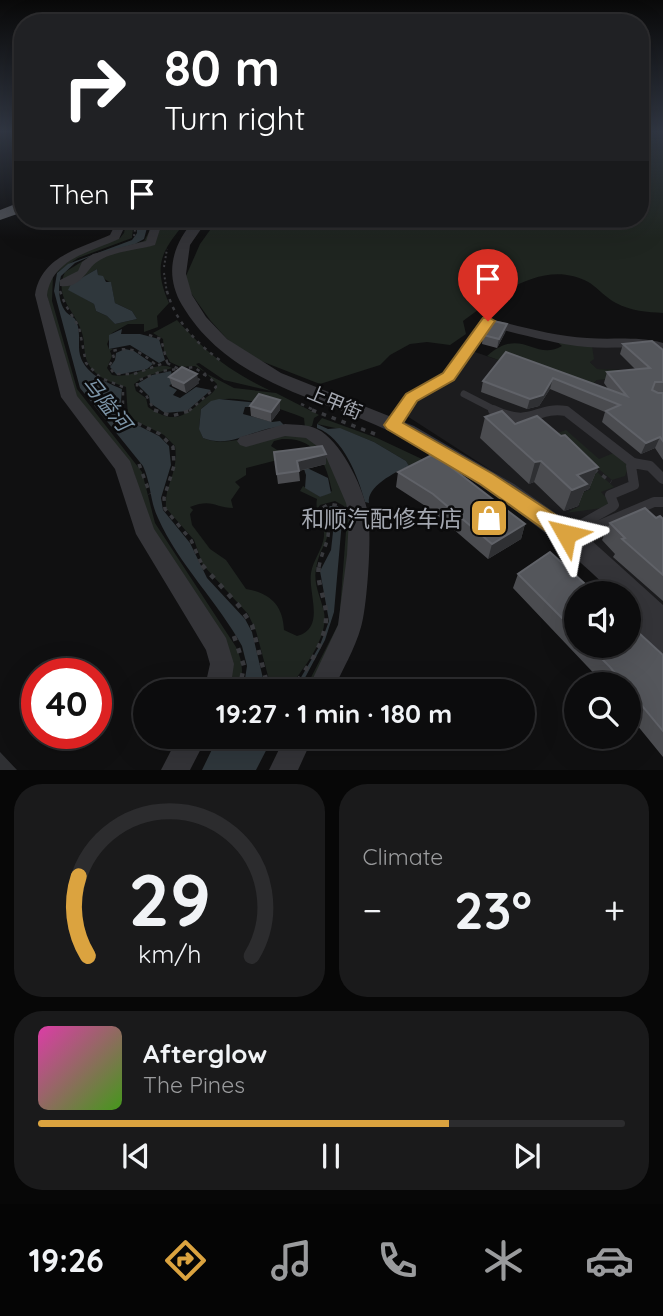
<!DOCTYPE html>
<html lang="en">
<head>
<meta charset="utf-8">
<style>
  :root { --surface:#0c0c0d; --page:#1a1a1b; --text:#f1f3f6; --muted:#9a9b9d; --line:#2c2c2e; --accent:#dba33f }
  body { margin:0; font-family:Quicksand,"Noto Sans SC",sans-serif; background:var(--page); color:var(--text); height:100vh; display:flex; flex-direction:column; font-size:26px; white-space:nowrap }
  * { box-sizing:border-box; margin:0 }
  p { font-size:23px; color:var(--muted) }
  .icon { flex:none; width:38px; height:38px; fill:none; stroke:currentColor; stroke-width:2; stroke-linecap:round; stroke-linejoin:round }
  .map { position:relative; height:770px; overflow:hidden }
  .panel { display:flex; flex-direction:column; gap:14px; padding:14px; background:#070707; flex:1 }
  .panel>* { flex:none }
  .top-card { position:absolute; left:14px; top:14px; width:635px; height:214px; border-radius:28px; box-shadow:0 7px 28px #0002,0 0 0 2px var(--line); background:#202124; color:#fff; overflow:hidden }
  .fabs { position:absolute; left:564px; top:581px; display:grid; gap:14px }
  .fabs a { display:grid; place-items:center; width:77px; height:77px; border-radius:50%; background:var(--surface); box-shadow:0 7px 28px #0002,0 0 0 2px var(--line); font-size:35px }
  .speed { position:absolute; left:21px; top:658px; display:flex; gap:14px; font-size:35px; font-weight:700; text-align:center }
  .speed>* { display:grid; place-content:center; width:91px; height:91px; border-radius:50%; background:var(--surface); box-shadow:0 7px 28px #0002,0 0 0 2px var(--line); line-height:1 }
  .speed .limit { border:10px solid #d22; background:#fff; color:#111 }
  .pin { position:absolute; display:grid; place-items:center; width:60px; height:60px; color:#fff; margin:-72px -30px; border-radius:50% 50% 50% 0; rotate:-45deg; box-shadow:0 0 7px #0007 }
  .pin .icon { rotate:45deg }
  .me { position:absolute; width:77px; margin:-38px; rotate:307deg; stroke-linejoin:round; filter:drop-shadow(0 0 5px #0008) }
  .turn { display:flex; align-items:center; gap:24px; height:147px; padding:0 35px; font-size:32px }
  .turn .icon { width:91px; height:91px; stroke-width:2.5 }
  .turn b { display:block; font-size:49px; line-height:60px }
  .then { display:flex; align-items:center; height:66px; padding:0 35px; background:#0003; gap:14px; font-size:26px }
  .big { font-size:52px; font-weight:800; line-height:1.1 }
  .panel .tile { flex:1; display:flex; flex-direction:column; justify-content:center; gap:10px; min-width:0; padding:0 24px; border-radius:28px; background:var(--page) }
  .panel .dial { align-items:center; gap:0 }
  .dial svg { height:182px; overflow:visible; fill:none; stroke:var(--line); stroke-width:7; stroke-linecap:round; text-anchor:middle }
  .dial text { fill:var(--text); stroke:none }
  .song { display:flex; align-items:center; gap:21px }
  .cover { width:84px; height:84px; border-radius:10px; background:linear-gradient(135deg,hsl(320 70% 55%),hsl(100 70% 35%)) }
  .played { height:7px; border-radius:4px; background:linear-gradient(90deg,var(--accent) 70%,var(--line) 70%) }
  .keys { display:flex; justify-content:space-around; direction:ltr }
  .heat { display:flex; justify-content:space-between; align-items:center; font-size:38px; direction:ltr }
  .panel .tiles { flex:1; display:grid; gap:14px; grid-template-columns:1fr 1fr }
  .tile:last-child { grid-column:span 2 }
  .trip { position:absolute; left:133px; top:679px; width:402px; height:70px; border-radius:35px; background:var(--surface); box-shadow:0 7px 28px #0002,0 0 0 2px var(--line); font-weight:800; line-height:70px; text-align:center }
  .tab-bar { display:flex; height:112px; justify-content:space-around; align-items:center; background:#050505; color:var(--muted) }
  .tab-bar .icon { width:49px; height:49px }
  .tab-bar .on { color:var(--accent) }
  .tab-bar b { font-size:32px; color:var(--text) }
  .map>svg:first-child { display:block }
  .built { fill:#1c1c1e }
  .green { fill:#1f2520; fill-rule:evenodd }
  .water { fill:#2f373c }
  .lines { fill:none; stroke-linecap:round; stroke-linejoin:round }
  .path-far3 { stroke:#38393d; stroke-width:2; stroke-dasharray:2 2.5; stroke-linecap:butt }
  .path-far2 { stroke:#38393d; stroke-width:2.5; stroke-dasharray:3.5 5; stroke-linecap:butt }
  .path-far1 { stroke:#38393d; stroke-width:3.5; stroke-dasharray:4.5 6; stroke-linecap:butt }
  .path { stroke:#38393d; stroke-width:4.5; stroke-dasharray:5 8; stroke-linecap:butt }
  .service-far1 { stroke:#343438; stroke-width:7 }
  .service { stroke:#343438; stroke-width:10 }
  .minor { fill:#343438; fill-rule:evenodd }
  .tertiary { fill:#343438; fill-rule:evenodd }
  .primary { fill:#4e5055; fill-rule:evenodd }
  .wall { fill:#4b4c50 }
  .shaded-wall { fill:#2f3033 }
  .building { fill:#54565b; stroke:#606268; stroke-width:2 }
  .route { fill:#dba33f; stroke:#8e6a29; stroke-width:2 }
  .labels { text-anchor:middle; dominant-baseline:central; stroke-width:5; stroke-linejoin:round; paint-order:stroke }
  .street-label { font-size:19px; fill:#a3a7b0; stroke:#0b0b0c }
  .water-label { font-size:21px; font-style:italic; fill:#7d95a8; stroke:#0b0b0c }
  .near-poi-label { font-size:23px; fill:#a3a7b0; stroke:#0b0b0c; text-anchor:end }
</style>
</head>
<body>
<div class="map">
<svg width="663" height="770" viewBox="0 0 663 770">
  <rect width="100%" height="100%" fill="#101011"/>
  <!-- built -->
  <path class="built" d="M592,346H663V611L506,480L407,416L409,407L472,351L598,394L593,384L597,380L651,377L646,371L596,369L590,362Z"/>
  <!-- green -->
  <g class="green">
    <path d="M641,132H663V313C647,312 631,311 616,303C606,298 599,289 590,283C544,257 498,295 463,321L466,334L450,345L427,342L410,344L390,355L380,365L320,384L248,356L226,338L210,320L188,289L186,276L200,244L218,219H640Z"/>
    <path d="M127,219H134L132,238L78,258L53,275L52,301L77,389L142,472L155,523L236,647C243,662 245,677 236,691H226L227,689L149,526L134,473L128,461L77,398L65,369L45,287L52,273L79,254L120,238L124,233Z"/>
    <path d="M147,219H151L154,226L148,244L96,256L86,264L81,273L63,283L83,274L88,264L99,257L151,244L157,226L154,219H188C164,249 151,262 169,303L157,316L158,327L144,332V324H128L112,333L107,344L109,349H113L110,351L112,356L107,368L112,375C132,380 158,359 172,368L144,377L134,384L136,391L146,398L148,407C173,424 183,418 203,400C210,394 215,393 217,384L207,374L234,388L276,393L319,415L314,418L312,426L305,428L304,418C280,409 223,385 201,409L199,428L203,438C220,445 233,440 250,438L242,442L245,444L287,434L311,438L323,446L348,497L352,543L345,622L312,691H304L339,623L347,518L344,506L335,501L320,505L318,508C338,542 321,538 316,569C313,584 321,598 324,612C329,638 302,671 287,690L272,691L256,631L248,614L203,565L194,540L166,508C164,484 179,474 175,446L164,435L128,417L126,387C114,383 101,380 92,369C82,358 86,345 82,333C76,311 53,298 65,272L91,256L144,241L150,230ZM97,269L98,275L111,283L115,303L132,311L137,319L115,324L107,316L96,311L94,304L69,290L71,284ZM282,439C316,437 326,462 332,491L320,497L303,486L300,491L317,499C314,513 325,522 324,536C323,549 313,560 311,573C308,594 326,628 297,636L284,630C283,605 270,593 246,589L226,560L210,549L192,525L190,514L193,510L190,507C212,498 216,508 233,508L231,500L240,487L235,482L246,475V468L289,457L291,453L287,450H277L271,446L274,441Z"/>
    <path d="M177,320C208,354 229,371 271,391L224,380L199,363L196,364L205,372L195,366L181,367L170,362L164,351L163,339L153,333Z"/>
    <path d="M556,341L592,346L594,359L590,362L597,369L646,371L652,377L597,380L593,384L599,395L487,356C522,325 534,362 562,346Z"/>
    <path d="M322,418L377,438L424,460L409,466L406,461L374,442L344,430L317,424Z"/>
    <path d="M566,430L599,459L616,452C624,460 631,465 625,476L612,480L595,466L547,437Z"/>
    <path d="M559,457L597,472L614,487L601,492L611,503L602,508L566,513L580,506L571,497L591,489Z"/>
  </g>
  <!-- water -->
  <g class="water">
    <path d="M136,219H145L148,224L144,239L135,244L89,257L75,263L61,276C58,287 58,302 66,312C69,315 72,316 75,319C80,327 79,338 79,345C78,371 103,381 122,389L120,413L123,418L159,436L169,446L171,465L161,498L163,510L190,543L207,578L245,619L252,632L266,691H243L247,666L242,646C218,602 179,565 158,518C150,502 151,483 143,466L80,388L54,291L57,273L68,264L132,240L137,233Z"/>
    <path d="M97,269L98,275L103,276L106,282H111L115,303L132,311L137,319L115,324L107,316L96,311L94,304L68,290L71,284Z"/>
    <path d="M122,329L121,334H140L159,339L165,360L159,363L130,345L109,349V335Z"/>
    <path d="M125,349L134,351L153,364L147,369L117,375L110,367L115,360L116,353Z"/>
    <path d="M171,371L172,376L178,378L169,386L177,390L173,395L180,398L196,387L211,390L187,411L165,413L150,403L149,396L137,384L152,375Z"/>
    <path d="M219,399L258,403L255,407H245L243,414L272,422L280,421L286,427C256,425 234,450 203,438L199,429L201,409L211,401Z"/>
    <path d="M317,424L328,429L340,428L374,442L406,461L409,466C395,472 366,487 369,503L365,502C358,476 343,437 317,428Z"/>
    <path d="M303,466L328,478L331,493L320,497L305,488L306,475Z"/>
    <path d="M330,506H338L342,521L334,612L325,640L298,691H293L320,645L329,621L320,571L331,550L333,532L325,511Z"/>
    <path d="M218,737H273L256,770H202Z"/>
  </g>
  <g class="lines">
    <!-- path-far3 -->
    <g class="path-far3">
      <path d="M134,236L136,222"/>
      <path d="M164,267L167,249"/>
      <path d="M164,273L167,293"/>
    </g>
    <!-- path-far2 -->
    <g class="path-far2">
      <path d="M60,291L65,304L79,327L86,363L101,378L123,387V411"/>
      <path d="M167,291C175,321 196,343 221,361"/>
      <path d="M149,335L161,339L167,362L134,374H114L109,366L114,358L112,351C132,346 141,352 156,365"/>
      <path d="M167,363L179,369"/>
      <path d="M197,381L207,372"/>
      <path d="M301,404L316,411"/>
      <path d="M158,411L154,410L146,395L137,388V381L162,371L194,367L212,380L216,387L189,411"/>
    </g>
    <!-- path-far1 -->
    <g class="path-far1">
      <path d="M123,410L126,418L160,434L173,447L174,466L164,498L165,509L191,540L203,567"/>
      <path d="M154,410L172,416L192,410"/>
      <path d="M312,410L375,434"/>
      <path d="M139,464L150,494"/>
      <path d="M594,469L611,482"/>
      <path d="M319,567C324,540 336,538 321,509L329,504L340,506"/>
    </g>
    <!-- path -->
    <g class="path">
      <path d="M202,565L239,606L252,625L269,691"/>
      <path d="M234,636L244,666L239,691"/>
      <path d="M289,691C306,672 328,640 326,613C325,596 316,583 319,565"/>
    </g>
    <!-- service-far1 -->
    <g class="service-far1">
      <path d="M464,394L497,411"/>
      <path d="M549,411H567"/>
    </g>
    <!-- service -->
    <g class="service">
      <path d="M493,410C533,429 535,406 566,411L633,463"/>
      <path d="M568,532L612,507L614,505L610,495L634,485L631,466L633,463L650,466L663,479"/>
      <path d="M574,536L654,502H663"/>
    </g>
    <!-- minor -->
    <g class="minor">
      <path d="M118,219H128L119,239C90,252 52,259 47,295L77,396L130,461L154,529L226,638L234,664L230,691H204L210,664L206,650L136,534L115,469L61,397L35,295C41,256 79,249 110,235Z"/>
      <path d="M148,219H158L161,226L155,245C138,250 115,251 100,260C86,267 83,289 60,286V280L78,271L82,262L93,254L146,241L151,226Z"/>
      <path d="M486,318C519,326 553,336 587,338C613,340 637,336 663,343V351C637,345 613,349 587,347C554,344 522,334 490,327L454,380L418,401L399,429H387L384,425L406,393L444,374L481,319Z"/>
      <path d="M285,424C295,425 308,424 317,429C341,440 364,489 368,514C372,535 367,608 361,627C355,649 342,670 333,691H307L338,625L347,555L349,518L346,503L327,459L321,449L306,438L285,436L246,447L240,445L237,441L240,437Z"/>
      <path d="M178,737H207L190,770H161Z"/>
      <path d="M285,737H313L298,770H269Z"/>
    </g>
    <!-- tertiary -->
    <path class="tertiary" d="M195,219H208L190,245L186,274L192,295L206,317L227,339L281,373L414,426L514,484L581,531L663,605V657C630,644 628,622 628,593H613C554,534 486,487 414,444C335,398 233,391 182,305C164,274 172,245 195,219Z"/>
    <!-- primary -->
    <path class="primary" d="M23,201V212L0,220V210Z"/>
  </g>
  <!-- wall -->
  <g class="wall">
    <path d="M507,324L505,333L497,348L482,344L483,335Z"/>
    <path d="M623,344L663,350V392H656L663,393V460L655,448L641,454L602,422L605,412L550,389L539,406L527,409L481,392L483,381L506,352L609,390L604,383L607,372L636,370L620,354Z"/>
    <path d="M169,377L199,383L186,393L172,386Z"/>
    <path d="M280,400V410L271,422L251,416L250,406Z"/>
    <path d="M485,417L561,436L598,467L589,489L584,491L578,506L564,511L534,482L529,484L480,438Z"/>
    <path d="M274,452L326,464L299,471L300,481L278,484Z"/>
    <path d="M398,472L525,524L521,539L488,559L430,509L396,487Z"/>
    <path d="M656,518L663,519V601L613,557L615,554L602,540L610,523Z"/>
    <path d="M518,574L576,593V646H628L663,655V757L628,714V684H604L513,588Z"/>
  </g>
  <!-- shaded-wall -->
  <g class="shaded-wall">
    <path d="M507,324L505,333L497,348L499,339Z"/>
    <path d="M197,374L199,383L186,393L184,383Z"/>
    <path d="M553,378L550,389L539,406L527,409L530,399Z"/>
    <path d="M280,400V410L271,422V412Z"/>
    <path d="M660,437L655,448L641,454L646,443Z"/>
    <path d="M326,454V464L298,471L297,461Z"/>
    <path d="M541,461L534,482L529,484L535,462Z"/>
    <path d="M598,467L589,489L584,491L578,506L564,511L577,475Z"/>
    <path d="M525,524L521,539L488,559L492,544Z"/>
    <path d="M0,752L17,770H0Z"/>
  </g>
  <!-- building -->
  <g class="building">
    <path d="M493,321L507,324L499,339L483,335Z"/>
    <path d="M652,341L663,350V382H655L652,390L658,393H663V441L660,437L646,443L606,411L620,405L553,378L543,395L530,399L483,381L506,352L627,396L607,372L650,368L623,344Z"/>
    <path d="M182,367L197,374L184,383L169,377Z"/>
    <path d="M259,394L280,400L271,412L250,406Z"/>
    <path d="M502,411L515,424L537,416L561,436L565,435L598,467L577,475L587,484L572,490L541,461L535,462L485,417Z"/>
    <path d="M322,446L326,454L297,461L299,471L277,474L274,452Z"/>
    <path d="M434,454L525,524L492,544L433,494L398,472Z"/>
    <path d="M645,508L656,518L660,516L663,519V575L622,539L625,538L610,523Z"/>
    <path d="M550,552L595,593H576V632L518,574Z"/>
    <path d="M628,623L663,655V731L628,689V684H624L610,667L589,646H628Z"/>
  </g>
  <!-- sky -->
  <linearGradient id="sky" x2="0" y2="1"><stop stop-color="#090909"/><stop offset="0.55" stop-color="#313743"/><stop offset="1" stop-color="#313743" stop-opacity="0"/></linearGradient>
  <rect width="663" height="239" fill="url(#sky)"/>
  <!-- route -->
  <path class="route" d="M488,317L495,321L454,380L417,401L403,423L493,474L574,527L577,534L574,540L566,542L559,540L480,484L387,429L384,425L406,394L443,373L483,318Z"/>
  <!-- icons -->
  <defs>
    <symbol id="shop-square" viewBox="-11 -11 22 22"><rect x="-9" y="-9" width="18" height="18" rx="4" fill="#dba33f" stroke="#0b0b0c"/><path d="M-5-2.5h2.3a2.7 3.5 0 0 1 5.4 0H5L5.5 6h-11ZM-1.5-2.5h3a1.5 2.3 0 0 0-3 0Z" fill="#fff"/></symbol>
  </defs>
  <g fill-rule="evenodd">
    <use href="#shop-square" x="467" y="496" width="44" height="44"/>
  </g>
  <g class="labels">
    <!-- street labels -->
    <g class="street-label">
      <text transform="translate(335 402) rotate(23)">上甲街</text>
    </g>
    <!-- water labels -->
    <g class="water-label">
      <text transform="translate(107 403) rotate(51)">马隘河</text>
    </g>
    <!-- near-poi labels -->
    <g class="near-poi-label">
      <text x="462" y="518">和顺汽配修车店</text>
    </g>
  </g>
</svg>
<div class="fabs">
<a><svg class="icon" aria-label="sound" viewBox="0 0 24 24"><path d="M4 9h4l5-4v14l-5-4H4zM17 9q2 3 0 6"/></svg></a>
<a><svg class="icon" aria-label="search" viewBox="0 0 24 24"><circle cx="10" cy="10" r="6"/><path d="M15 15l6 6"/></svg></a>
</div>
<div class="speed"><div class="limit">40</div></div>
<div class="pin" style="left:488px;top:321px;background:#d93025"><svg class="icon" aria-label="arrive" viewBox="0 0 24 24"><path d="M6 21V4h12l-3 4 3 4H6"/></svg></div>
<svg class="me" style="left:566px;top:534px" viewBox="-20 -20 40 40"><path d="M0-17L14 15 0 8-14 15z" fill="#dba33f" stroke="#fff" stroke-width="4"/></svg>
<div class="trip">19:27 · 1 min · 180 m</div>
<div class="top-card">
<div class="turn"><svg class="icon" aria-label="right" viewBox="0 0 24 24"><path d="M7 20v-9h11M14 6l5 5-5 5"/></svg><div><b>80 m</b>Turn right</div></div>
<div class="then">Then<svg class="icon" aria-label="arrive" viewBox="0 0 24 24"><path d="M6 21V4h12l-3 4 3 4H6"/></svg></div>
</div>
</div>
<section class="panel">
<div class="tiles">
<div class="tile dial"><svg viewBox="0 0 100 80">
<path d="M14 69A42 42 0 1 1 86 69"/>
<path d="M14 69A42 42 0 0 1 10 34" stroke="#dba33f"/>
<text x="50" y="56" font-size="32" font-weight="700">29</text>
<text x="50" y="72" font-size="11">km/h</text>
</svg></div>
<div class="tile"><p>Climate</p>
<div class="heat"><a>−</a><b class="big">23°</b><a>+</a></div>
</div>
<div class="tile">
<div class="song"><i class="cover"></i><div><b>Afterglow</b><p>The Pines</p></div></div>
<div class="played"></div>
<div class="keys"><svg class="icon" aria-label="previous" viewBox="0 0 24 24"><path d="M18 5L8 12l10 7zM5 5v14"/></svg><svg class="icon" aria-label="pause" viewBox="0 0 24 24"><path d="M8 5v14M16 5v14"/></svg><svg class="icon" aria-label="next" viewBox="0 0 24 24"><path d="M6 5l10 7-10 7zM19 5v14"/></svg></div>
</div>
</div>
</section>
<nav class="tab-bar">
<b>19:26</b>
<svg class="icon on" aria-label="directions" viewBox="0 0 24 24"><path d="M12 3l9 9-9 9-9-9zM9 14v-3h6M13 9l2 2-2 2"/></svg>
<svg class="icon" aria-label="music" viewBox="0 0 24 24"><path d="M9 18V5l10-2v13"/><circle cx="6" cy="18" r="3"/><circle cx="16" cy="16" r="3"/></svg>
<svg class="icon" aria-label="phone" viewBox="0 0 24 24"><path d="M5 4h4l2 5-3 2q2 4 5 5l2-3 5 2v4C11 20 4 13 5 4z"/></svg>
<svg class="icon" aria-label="climate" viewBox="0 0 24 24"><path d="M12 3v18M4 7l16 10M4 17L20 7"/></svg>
<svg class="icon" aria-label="car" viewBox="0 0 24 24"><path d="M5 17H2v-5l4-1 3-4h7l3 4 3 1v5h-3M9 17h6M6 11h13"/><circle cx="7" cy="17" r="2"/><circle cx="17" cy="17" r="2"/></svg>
</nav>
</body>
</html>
